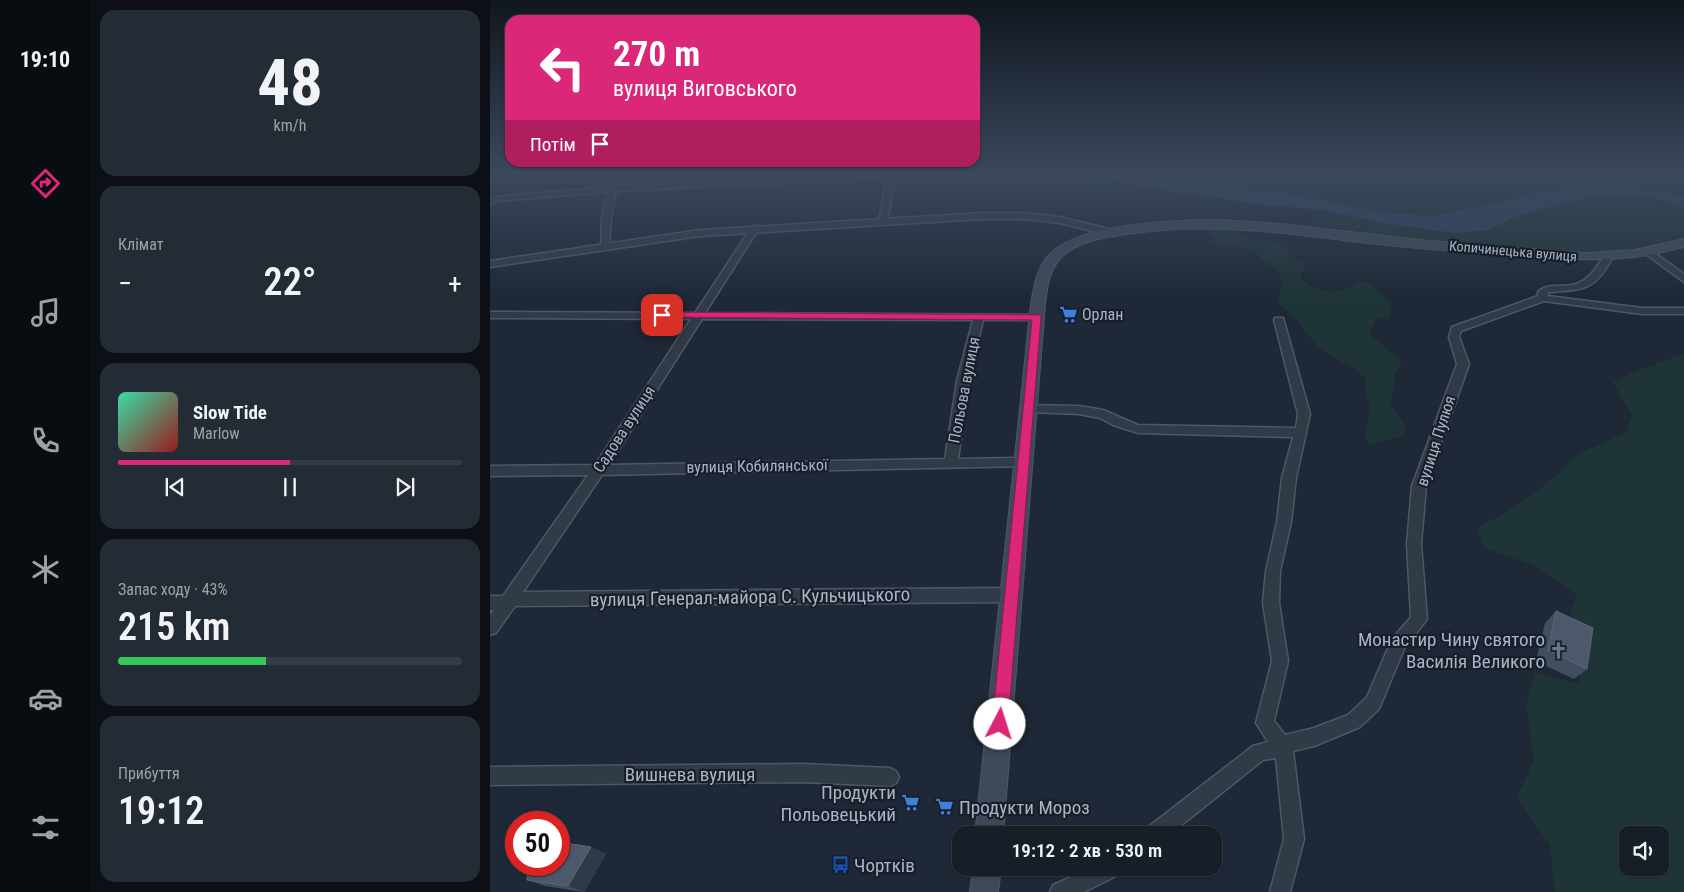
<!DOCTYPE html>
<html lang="uk">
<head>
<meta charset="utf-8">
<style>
  :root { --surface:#161e28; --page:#232b34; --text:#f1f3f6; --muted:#9ea2a8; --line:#353c45; --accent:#db2777 }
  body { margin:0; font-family:"Roboto Condensed",sans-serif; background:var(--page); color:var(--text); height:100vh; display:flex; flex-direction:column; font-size:19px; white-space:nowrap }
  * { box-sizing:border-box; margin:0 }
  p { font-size:16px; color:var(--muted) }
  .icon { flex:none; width:28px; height:28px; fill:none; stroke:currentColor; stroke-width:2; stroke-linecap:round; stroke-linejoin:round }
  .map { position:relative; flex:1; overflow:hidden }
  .drawer { display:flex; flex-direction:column; gap:10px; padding:10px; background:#0c1016; width:400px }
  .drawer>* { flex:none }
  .top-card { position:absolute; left:15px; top:15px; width:475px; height:152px; border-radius:15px; box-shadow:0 1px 4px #0004,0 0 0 1px var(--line); background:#db2777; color:#fff; overflow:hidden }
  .tools { position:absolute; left:1129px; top:826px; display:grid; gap:10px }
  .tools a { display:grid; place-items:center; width:50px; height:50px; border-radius:10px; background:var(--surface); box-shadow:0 1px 4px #0004,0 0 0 1px var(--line); font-size:25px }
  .speed { position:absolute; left:15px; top:811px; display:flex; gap:10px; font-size:25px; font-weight:700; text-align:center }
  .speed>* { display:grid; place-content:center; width:65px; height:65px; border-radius:50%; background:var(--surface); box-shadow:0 1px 4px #0004,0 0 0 1px var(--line); line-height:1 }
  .speed .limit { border:8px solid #d22; background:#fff; color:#111 }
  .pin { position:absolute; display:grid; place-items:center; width:42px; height:42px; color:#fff; margin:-21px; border-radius:10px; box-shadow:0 2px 8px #0006 }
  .me { position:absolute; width:55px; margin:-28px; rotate:5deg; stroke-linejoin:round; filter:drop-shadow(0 0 4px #0008) }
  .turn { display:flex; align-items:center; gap:18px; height:105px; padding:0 25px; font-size:22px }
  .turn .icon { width:65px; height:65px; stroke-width:2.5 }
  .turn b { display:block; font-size:35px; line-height:42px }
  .then { display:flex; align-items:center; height:48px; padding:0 25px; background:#0003; gap:10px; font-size:19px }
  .big { font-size:38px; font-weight:600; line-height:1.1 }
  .drawer .widget { flex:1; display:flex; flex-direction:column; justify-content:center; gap:8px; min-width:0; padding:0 18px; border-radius:15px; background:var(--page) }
  .drawer .dial { align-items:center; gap:0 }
  .dial b { font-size:65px; line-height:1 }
  .song { display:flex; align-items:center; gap:15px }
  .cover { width:60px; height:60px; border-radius:8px; background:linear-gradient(135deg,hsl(160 70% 55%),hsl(0 70% 35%)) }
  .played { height:5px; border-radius:2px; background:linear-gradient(90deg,var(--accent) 50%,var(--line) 50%) }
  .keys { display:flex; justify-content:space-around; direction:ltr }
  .heat { display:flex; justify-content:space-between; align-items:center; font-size:28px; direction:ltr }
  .charge { height:8px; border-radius:4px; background:linear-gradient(90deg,#34c759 43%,var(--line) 0) }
  .trip { position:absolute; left:462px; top:826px; width:270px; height:50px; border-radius:15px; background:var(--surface); box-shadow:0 1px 4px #0004,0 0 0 1px var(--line); font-weight:600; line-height:50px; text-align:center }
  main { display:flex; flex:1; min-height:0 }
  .tab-bar { display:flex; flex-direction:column; width:90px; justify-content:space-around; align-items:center; background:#090c10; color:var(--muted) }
  .tab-bar .icon { width:35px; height:35px }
  .tab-bar .current { color:var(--accent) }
  .tab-bar b { font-size:22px; color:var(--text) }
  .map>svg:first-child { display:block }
  .green { fill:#1f3437; fill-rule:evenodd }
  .water { fill:#2f435f }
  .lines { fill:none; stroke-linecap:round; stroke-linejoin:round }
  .minor-casing { stroke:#4e5765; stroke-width:3 }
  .tertiary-casing { stroke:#4e5765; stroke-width:3 }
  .secondary-casing { stroke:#4e5765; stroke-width:2 }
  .minor { fill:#313a47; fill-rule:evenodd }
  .tertiary { fill:#313a47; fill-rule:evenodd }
  .secondary { fill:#3f495a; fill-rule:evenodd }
  .wall { fill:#414e5f }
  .shaded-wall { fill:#2e3a4a }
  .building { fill:#4c596a; stroke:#5b6778 }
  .route { fill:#db2777; stroke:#8e194d }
  .labels { text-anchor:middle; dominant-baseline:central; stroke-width:4.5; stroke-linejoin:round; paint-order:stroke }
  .far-street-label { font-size:14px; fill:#aab4c4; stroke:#171f2b }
  .poi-label { font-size:16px; fill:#aab4c4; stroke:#171f2b; text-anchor:start }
  .street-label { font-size:16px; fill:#aab4c4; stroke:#171f2b }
  .near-street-label { font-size:19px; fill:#aab4c4; stroke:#171f2b }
  .near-poi-label { font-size:19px; fill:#aab4c4; stroke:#171f2b; text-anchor:end }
</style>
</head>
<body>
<main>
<nav class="tab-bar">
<b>19:10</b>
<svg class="icon current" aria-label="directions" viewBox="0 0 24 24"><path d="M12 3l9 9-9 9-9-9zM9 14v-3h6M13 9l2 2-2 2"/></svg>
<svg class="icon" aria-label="music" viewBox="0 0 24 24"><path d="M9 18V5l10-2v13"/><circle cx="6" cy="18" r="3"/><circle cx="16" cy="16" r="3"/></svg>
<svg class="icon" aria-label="phone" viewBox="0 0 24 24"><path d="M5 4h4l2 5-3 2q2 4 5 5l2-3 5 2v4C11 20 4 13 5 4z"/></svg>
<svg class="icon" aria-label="climate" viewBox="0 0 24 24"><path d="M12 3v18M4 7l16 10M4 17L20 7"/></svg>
<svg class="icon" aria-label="car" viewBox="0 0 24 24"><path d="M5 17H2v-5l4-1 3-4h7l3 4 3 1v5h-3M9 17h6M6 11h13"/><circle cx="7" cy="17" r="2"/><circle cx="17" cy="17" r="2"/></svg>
<svg class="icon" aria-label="filters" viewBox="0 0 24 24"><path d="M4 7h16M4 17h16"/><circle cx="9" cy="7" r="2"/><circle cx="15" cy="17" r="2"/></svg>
</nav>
<section class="drawer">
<div class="widget dial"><b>48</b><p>km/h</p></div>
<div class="widget"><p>Клімат</p>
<div class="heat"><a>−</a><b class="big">22°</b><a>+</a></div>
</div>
<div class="widget">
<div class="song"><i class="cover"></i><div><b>Slow Tide</b><p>Marlow</p></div></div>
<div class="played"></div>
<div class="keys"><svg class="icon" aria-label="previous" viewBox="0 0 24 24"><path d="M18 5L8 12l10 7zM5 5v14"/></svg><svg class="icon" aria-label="pause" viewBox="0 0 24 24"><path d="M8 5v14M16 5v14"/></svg><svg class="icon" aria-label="next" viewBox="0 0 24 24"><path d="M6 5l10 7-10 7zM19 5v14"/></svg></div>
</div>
<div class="widget"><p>Запас ходу · 43%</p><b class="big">215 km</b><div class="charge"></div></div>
<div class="widget"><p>Прибуття</p><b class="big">19:12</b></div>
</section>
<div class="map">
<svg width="1194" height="892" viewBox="0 0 1194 892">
  <rect width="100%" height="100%" fill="#1e2836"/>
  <!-- green -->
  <g class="green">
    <path d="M540,173H600L630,181V185L623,188C613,184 604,187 592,186C583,185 579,181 571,178C564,175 549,176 540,173Z"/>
    <path d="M662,173H1194V197L1125,182L1073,187L945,216L889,212L830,199Z"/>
    <path d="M1111,194C1140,194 1166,197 1194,208V238L1142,250L1103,252L1008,247L996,240L977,243H959L818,224L834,210L893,223L997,230L1032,214Z"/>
    <path d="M738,226C746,230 754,236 762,239C779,244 789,236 801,254L798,256L813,262L815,268L810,276C817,288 845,295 857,289C862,287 864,281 871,281C883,281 894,297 902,305L900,316L886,319L880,332L881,335L912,362L905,374L901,405L917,428L911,436L882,445L875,440L880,407L876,392V379C863,365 844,360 830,348C815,334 807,316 789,305L788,298L792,281L789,272L774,262L764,251L743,246L729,248L724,243L723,235L718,233V228Z"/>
    <path d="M1194,354V892H1065L1060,845L1027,798L1044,759L1036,705L1045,673L1088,684L1097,645L1079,610L1084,604L1086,593L1043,565L994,548L988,528L1023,508L1065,477L1088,454L1135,433L1142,416L1123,382L1148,370ZM1138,835H1170V868H1138Z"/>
  </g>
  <!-- water -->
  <path class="water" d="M600,173H662L830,199L889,212L945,216L1073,187L1125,182L1194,197V208L1173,200L1138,194H1111L1032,214L997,230L965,233L893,223L834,210L774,205L673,190L652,185L639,184Z"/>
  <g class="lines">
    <defs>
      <g id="minor">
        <path d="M125,173H133L127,186L395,173H406V175L397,221L393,224L389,221L397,178L126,191L121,217L119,246L115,249L111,246L112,217L118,192L7,201L0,205V199L5,197L119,187Z"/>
        <path d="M265,225L269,228L215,313L551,315V319L547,320H493L479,381L468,459L533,458L538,460L539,463L538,466L112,475L33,592L521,588L526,590L529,595L526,600L521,602L25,606L6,633L0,635V615L4,610H0V596H13L98,475L0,476V466L105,465L201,319L0,318V312L205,313L261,228ZM212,319L483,320L467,381L455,459L119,465Z"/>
        <path d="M1159,249L1194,274V282L1156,254L1154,252Z"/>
        <path d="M1117,255L1122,258C1105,291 1093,289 1061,292L1058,293V296L1152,308H1194V314H1152L1054,301L971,331L969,337L979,364L936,486L931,544L937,619L914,649L889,709L870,727L824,746L803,751L814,839L800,892H780L794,839L786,758L773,760L679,835H654L657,828L763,746L778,742L766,723L782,661L773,603L776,571L787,522L792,478L803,437L648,433L623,425L610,418L589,414L538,412L532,408L534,405L589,406L613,410L648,425L806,428L808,414L784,320L785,318H793L820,414L806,478L801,522L790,571L789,603L798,661L784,721L795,735L824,728L858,715L877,697L902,639L921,617L917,544L922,486L967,364L959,337L962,327L1048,296V292C1057,283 1071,287 1082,285C1097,283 1107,267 1114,256Z"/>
        <path d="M313,764L400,768L406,771L409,777L406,783L400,786L313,782L0,785V767Z"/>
        <path d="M602,868H631L628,875L594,892H560L563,885Z"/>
      </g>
      <path id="tertiary" d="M492,213H534L570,217L627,231L628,233L623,236L570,223L534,219H492L210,236L0,267V261L210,230Z"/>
      <g id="secondary">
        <path d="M728,220L792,224L939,241L1095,253L1145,250L1194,239V247C1134,264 1082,260 1021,255C971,252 921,248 870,242C796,233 727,223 652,232C627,235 597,238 576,253C560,265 557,285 555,304L513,835H485L541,304C544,286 547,268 559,255C589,223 686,220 728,220Z"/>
        <path d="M483,868H511L508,892H480Z"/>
      </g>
    </defs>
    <!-- minor casing -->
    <use href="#minor" class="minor-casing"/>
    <!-- tertiary casing -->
    <use href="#tertiary" class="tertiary-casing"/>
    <!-- secondary casing -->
    <use href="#secondary" class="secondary-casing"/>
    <!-- minor -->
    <use href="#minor" class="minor"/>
    <!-- tertiary -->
    <use href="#tertiary" class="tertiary"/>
    <!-- secondary -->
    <use href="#secondary" class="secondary"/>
  </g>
  <!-- wall -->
  <g class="wall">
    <path d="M1066,611L1097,669L1084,679L1046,661L1055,623Z"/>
    <path d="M101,847L116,854L94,892L55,886L37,880Z"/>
  </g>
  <!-- shaded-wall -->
  <path class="shaded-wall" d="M101,847L116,854L94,892L78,886Z"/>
  <!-- building -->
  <g class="building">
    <path d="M1066,611L1103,628L1097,669L1058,650Z"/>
    <path d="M69,842L101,847L78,886L37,880L38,865H69Z"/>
  </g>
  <!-- sky -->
  <linearGradient id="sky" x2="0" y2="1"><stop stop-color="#10161e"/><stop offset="0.58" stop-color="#3b485d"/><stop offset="1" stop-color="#3b485d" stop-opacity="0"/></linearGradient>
  <rect width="1194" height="298" fill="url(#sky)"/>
  <!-- route -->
  <path class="route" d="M172,312L550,315L551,317L518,724L515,730L510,732L504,730L502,724L542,320L168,317V313Z"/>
  <!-- icons -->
  <defs>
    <symbol id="supermarket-bare" viewBox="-9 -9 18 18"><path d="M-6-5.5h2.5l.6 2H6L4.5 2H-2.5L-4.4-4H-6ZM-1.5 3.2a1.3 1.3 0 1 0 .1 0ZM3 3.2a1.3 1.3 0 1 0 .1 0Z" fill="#3f7fe0" stroke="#171f2b" stroke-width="2.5" paint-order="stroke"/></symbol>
    <symbol id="church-bare" viewBox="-9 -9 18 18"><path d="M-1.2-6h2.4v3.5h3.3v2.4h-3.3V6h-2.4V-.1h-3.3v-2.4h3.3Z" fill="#6b7280" stroke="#171f2b" stroke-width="2.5" paint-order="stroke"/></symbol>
    <symbol id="bus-bare" viewBox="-9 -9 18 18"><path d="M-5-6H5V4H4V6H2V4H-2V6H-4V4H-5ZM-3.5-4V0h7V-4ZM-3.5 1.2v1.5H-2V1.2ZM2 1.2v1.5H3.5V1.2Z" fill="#1a4fb4" stroke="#171f2b" stroke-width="2.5" paint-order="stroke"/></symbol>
  </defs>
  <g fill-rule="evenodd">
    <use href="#supermarket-bare" x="566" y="302" width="25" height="25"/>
    <use href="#church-bare" x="1056" y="638" width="25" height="25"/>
    <use href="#supermarket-bare" x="408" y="790" width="25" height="25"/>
    <use href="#supermarket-bare" x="442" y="794" width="25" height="25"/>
    <use href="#bus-bare" x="338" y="852" width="25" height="25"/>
  </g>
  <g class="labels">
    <!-- far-street labels -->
    <g class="far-street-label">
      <text transform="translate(1023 251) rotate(5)">Копичинецька вулиця</text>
    </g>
    <!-- poi labels -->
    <g class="poi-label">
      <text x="592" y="314">Орлан</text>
    </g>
    <!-- street labels -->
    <g class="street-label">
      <text transform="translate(474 390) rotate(-79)">Польова вулиця</text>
      <text transform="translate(134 429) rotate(-57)">Садова вулиця</text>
      <text transform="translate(946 441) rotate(-72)">вулиця Пулюя</text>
      <text transform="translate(267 466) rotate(-1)">вулиця Кобилянської</text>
    </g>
    <!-- near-street labels -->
    <g class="near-street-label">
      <text transform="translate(260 597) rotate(-1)">вулиця Генерал-майора С. Кульчицького</text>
      <text x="200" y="774">Вишнева вулиця</text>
    </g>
    <!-- near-poi labels -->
    <g class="near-poi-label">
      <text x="1055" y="639">Монастир Чину святого<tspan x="1055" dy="22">Василія Великого</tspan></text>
      <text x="406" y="792">Продукти<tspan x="406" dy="22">Польовецький</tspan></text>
      <text x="469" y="807" text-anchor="start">Продукти Мороз</text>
      <text x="364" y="865" text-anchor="start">Чортків</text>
    </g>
  </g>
</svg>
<div class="tools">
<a><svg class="icon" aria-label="sound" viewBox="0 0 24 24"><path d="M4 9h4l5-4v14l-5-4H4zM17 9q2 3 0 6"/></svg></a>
</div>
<div class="speed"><div class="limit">50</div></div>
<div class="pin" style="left:172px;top:315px;background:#d93025"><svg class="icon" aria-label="arrive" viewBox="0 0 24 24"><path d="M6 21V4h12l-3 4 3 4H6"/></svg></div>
<svg class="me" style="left:510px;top:724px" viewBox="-20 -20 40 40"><circle r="19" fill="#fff"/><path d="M0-13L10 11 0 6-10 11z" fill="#db2777"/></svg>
<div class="trip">19:12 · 2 хв · 530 m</div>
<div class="top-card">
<div class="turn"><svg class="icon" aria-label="left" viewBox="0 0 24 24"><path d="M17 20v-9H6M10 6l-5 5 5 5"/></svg><div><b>270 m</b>вулиця Виговського</div></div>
<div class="then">Потім<svg class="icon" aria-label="arrive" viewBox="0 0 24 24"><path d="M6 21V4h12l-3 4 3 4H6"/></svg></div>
</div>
</div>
</main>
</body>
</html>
